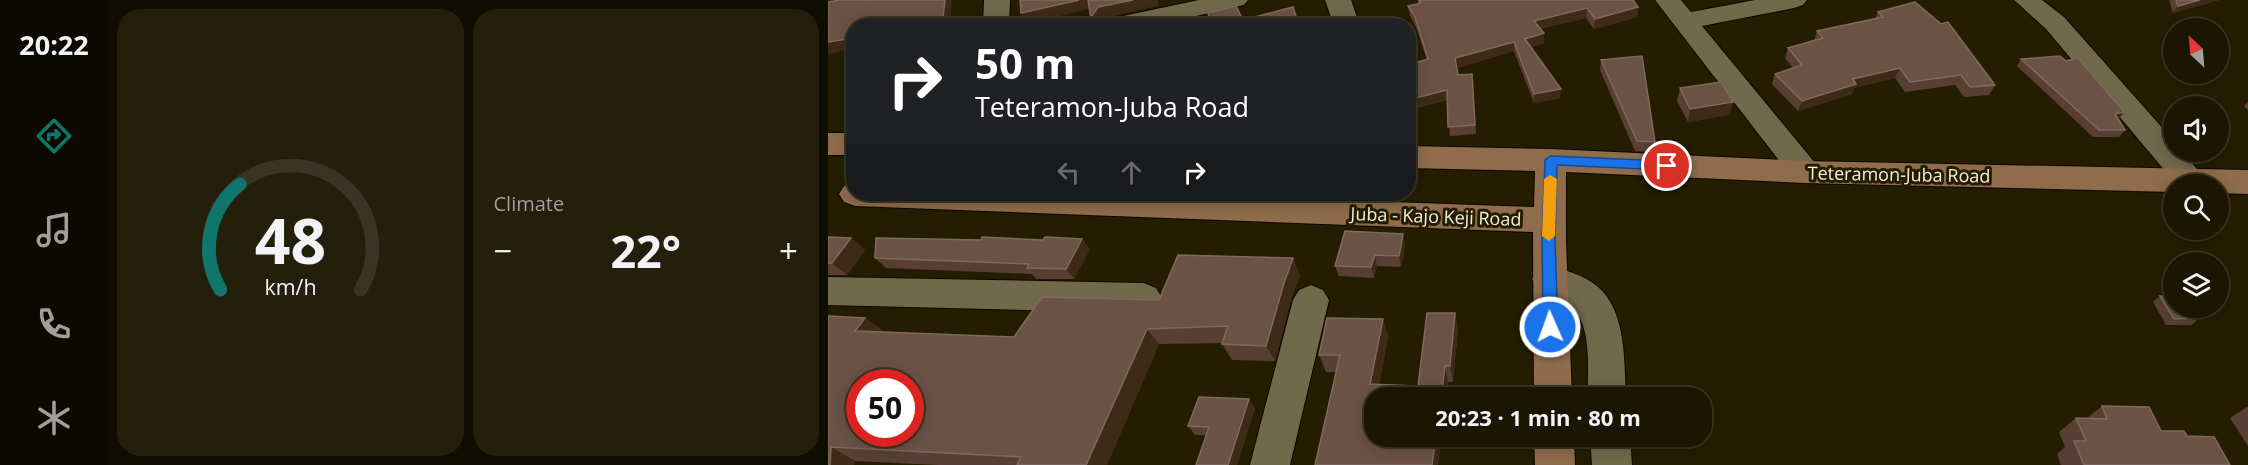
<!DOCTYPE html>
<html lang="en">
<head>
<meta charset="utf-8">
<style>
  :root { --surface:#1b1601; --page:#241f0b; --text:#f1f3f6; --muted:#a09f99; --line:#393523; --accent:#0f766e }
  body { margin:0; font-family:"Open Sans",sans-serif; background:var(--page); color:var(--text); height:100vh; display:flex; flex-direction:column; font-size:22px; white-space:nowrap }
  * { box-sizing:border-box; margin:0 }
  p { font-size:20px; color:var(--muted) }
  .icon { flex:none; width:33px; height:33px; fill:none; stroke:currentColor; stroke-width:2; stroke-linecap:round; stroke-linejoin:round }
  .map { position:relative; flex:1; overflow:hidden }
  .drawer { display:flex; flex-direction:column; gap:9px; padding:9px; background:#0f0c01; width:720px }
  .drawer>* { flex:none }
  .top-card { position:absolute; left:18px; top:18px; width:570px; height:183px; border-radius:24px; box-shadow:0 3px 15px #0003,0 0 0 2px var(--line); background:#202124; color:#fff; overflow:hidden }
  .needle { width:39px; rotate:334deg }
  .controls { position:absolute; left:1335px; top:18px; display:grid; gap:12px }
  .controls a { display:grid; place-items:center; width:66px; height:66px; border-radius:50%; background:var(--surface); box-shadow:0 3px 15px #0003,0 0 0 2px var(--line); font-size:30px }
  .speed { position:absolute; left:18px; top:369px; display:flex; gap:12px; font-size:30px; font-weight:700; text-align:center }
  .speed>* { display:grid; place-content:center; width:78px; height:78px; border-radius:50%; background:var(--surface); box-shadow:0 3px 15px #0003,0 0 0 2px var(--line); line-height:1 }
  .speed .limit { border:9px solid #d22; background:#fff; color:#111 }
  .pin { position:absolute; display:grid; place-items:center; width:51px; height:51px; color:#fff; margin:-26px; border:3px solid #fff; border-radius:50%; box-shadow:0 2px 6px #0007 }
  .me { position:absolute; width:66px; margin:-33px; rotate:358deg; stroke-linejoin:round; filter:drop-shadow(0 0 4px #0008) }
  .turn { display:flex; align-items:center; gap:21px; height:126px; padding:0 30px; font-size:27px }
  .turn .icon { width:78px; height:78px; stroke-width:2.5 }
  .turn b { display:block; font-size:42px; line-height:51px }
  .lanes { display:flex; align-items:center; height:57px; padding:0 30px; background:#0003; justify-content:center; gap:30px; direction:ltr }
  .lanes .off { opacity:.35 }
  .big { font-size:45px; font-weight:700; line-height:1.1 }
  .drawer .card { flex:1; display:flex; flex-direction:column; justify-content:center; gap:9px; min-width:0; padding:0 21px; border-radius:24px; background:var(--page) }
  .drawer .dial { align-items:center; gap:0 }
  .dial svg { height:156px; overflow:visible; fill:none; stroke:var(--line); stroke-width:7; stroke-linecap:round; text-anchor:middle }
  .dial text { fill:var(--text); stroke:none }
  .heat { display:flex; justify-content:space-between; align-items:center; font-size:33px; direction:ltr }
  .drawer .tiles { flex:1; display:grid; gap:9px; grid-template-columns:repeat(2,1fr) }
  .trip { position:absolute; left:536px; top:387px; width:348px; height:60px; border-radius:24px; background:var(--surface); box-shadow:0 3px 15px #0003,0 0 0 2px var(--line); font-weight:700; line-height:60px; text-align:center }
  main { display:flex; flex:1; min-height:0 }
  .tabs { display:flex; flex-direction:column; width:108px; justify-content:space-around; align-items:center; background:#0b0900; color:var(--muted) }
  .tabs .icon { width:42px; height:42px }
  .tabs .active { color:var(--accent) }
  .tabs b { font-size:27px; color:var(--text) }
  .map>svg:first-child { display:block }
  .lines { fill:none; stroke-linecap:round; stroke-linejoin:round }
  .street-casing { stroke:#0d0700; stroke-width:2 }
  .secondary-casing { stroke:#0d0700; stroke-width:2 }
  .street { fill:#71694b; fill-rule:evenodd }
  .secondary { fill:#8e6c4c; fill-rule:evenodd }
  .wall { fill:#593f33 }
  .shaded-wall { fill:#3d2a17 }
  .building { fill:#6a5245; stroke:#7f6a5d; stroke-width:1.5; fill-rule:evenodd }
  .route { fill:#1a73e8; stroke:#114b97; stroke-width:1.5 }
  .slow { fill:#f59e0b }
  .labels { text-anchor:middle; dominant-baseline:central; stroke-width:6; stroke-linejoin:round; paint-order:stroke }
  .street-label { font-size:18px; fill:#f2eedc; stroke:#241d01 }
</style>
</head>
<body>
<main>
<nav class="tabs">
<b>20:22</b>
<svg class="icon active" aria-label="directions" viewBox="0 0 24 24"><path d="M12 3l9 9-9 9-9-9zM9 14v-3h6M13 9l2 2-2 2"/></svg>
<svg class="icon" aria-label="music" viewBox="0 0 24 24"><path d="M9 18V5l10-2v13"/><circle cx="6" cy="18" r="3"/><circle cx="16" cy="16" r="3"/></svg>
<svg class="icon" aria-label="phone" viewBox="0 0 24 24"><path d="M5 4h4l2 5-3 2q2 4 5 5l2-3 5 2v4C11 20 4 13 5 4z"/></svg>
<svg class="icon" aria-label="climate" viewBox="0 0 24 24"><path d="M12 3v18M4 7l16 10M4 17L20 7"/></svg>
</nav>
<section class="drawer">
<div class="tiles">
<div class="card dial"><svg viewBox="0 0 100 80">
<path d="M14 69A42 42 0 1 1 86 69"/>
<path d="M14 69A42 42 0 0 1 24 15" stroke="#0f766e"/>
<text x="50" y="56" font-size="32" font-weight="700">48</text>
<text x="50" y="72" font-size="11">km/h</text>
</svg></div>
<div class="card"><p>Climate</p>
<div class="heat"><a>−</a><b class="big">22°</b><a>+</a></div>
</div>
</div>
</section>
<div class="map">
<svg width="1420" height="465" viewBox="0 0 1420 465">
  <rect width="100%" height="100%" fill="#241d01"/>
  <g class="lines">
    <defs>
      <g id="street">
        <path d="M156,0H182L181,26H155Z"/>
        <path d="M371,0H420L416,5L324,26H272L276,20Z"/>
        <path d="M497,0H523L532,26H506Z"/>
        <path d="M827,0H853L863,12L927,0H979L975,5L966,8L874,26L988,164L992,172L988,180L977,183L966,180Z"/>
        <path d="M1186,0H1214L1236,17L1346,141V152H1355L1378,180L1375,184H1348L1218,29Z"/>
        <path d="M721,265C736,270 756,275 769,286C799,311 796,362 798,398H760C759,369 766,318 737,302C724,294 711,293 704,279L709,269Z"/>
        <path d="M0,277L316,283L328,288L334,298L328,308L316,313L0,305Z"/>
        <path d="M483,285L495,290L501,300L462,465H422L465,300L471,290Z"/>
        <path d="M762,436H802L804,465H764Z"/>
      </g>
      <g id="secondary">
        <rect x="0" y="133" width="26" height="22"/>
        <path d="M580,146L723,149L977,161L1420,170V194L1390,193V184H1346V192L977,183L738,172V241L744,398H706L705,232L27,206L16,202L11,194L16,186L26,183V194H337L706,207L707,171L580,168Z"/>
        <path d="M706,436H746L747,465H707Z"/>
      </g>
    </defs>
    <!-- street casing -->
    <use href="#street" class="street-casing"/>
    <!-- secondary casing -->
    <use href="#secondary" class="secondary-casing"/>
    <!-- street -->
    <use href="#street" class="street"/>
    <!-- secondary -->
    <use href="#secondary" class="secondary"/>
  </g>
  <!-- wall -->
  <g class="wall">
    <path d="M590,0H805L810,7L809,17L766,29L758,18L712,29L716,33V43L703,47L732,98L706,103L686,51L629,68L630,75L644,74L648,134L622,136L619,100L585,109L580,99V65L599,60L588,27L582,16L580,6L590,4Z"/>
    <path d="M1341,0H1391L1345,13Z"/>
    <path d="M1050,12L1167,85L1161,95L1136,97L1127,85L1077,92L1067,78L1026,88L1024,94L970,111L944,84L947,74L965,68L957,58L960,48L986,41L989,31L1047,19Z"/>
    <path d="M1193,59L1290,119L1297,130L1291,137H1265L1189,66Z"/>
    <path d="M773,60L827,142L825,152L807,151L772,70Z"/>
    <path d="M852,88L905,102L901,115L860,122L849,101Z"/>
    <path d="M1420,102V110L1416,106Z"/>
    <path d="M0,237L23,238L37,250L19,275H0Z"/>
    <path d="M254,239L262,249L246,279H208L204,274L58,268L47,258L215,240Z"/>
    <path d="M577,245L573,267L549,266L546,278L511,276L507,266Z"/>
    <path d="M465,258L472,275L463,299L447,361L404,360L394,344L395,343L331,344L279,465H110L27,461L0,465V316L37,318L56,332L186,337L331,300Z"/>
    <path d="M1332,296L1371,318L1364,325H1338L1325,302Z"/>
    <path d="M627,313L630,330L625,382H620L618,398H546L613,436L610,465H487L508,372H498L491,355L555,319L560,337L551,385L590,386Z"/>
    <path d="M1274,406L1333,431L1359,436L1402,465H1233L1229,454L1237,447L1231,432L1248,418H1259Z"/>
    <path d="M1419,407H1420V446L1402,418Z"/>
    <path d="M427,408L409,465H368L378,435H367L360,426Z"/>
  </g>
  <!-- shaded-wall -->
  <g class="shaded-wall">
    <path d="M117,0H124L122,26H114Z"/>
    <path d="M251,0H261L265,8L199,24L193,13Z"/>
    <path d="M305,0H330L331,4L330,6L276,18L270,26L264,16L270,7Z"/>
    <path d="M1372,0H1391L1345,13L1350,6Z"/>
    <path d="M810,7L809,17L766,29L767,19Z"/>
    <path d="M759,8L758,18L706,30V21Z"/>
    <path d="M311,18L315,26H306Z"/>
    <path d="M716,33V43L697,48V39Z"/>
    <path d="M26,38V49L0,54V42Z"/>
    <path d="M686,42V51L628,68L627,58Z"/>
    <path d="M1072,68L1067,78L1026,88L1024,94L970,111L974,101L1025,79Z"/>
    <path d="M733,89L732,98L706,103V94Z"/>
    <path d="M619,90L620,99L585,109L584,99Z"/>
    <path d="M905,102L901,115L860,122L862,109Z"/>
    <path d="M1296,112L1291,119L1287,114Z"/>
    <path d="M575,234L577,245L573,267L571,256Z"/>
    <path d="M23,238L37,250L19,275L4,263Z"/>
    <path d="M254,239L262,249L246,279L238,269Z"/>
    <path d="M547,255L549,266L546,278L543,267Z"/>
    <path d="M465,258L472,275L463,299L447,361L438,346L456,283Z"/>
    <path d="M627,313L630,330L625,382L622,366Z"/>
    <path d="M37,318L57,334L27,331Z"/>
    <path d="M555,319L560,337L549,398L542,384Z"/>
    <path d="M319,329L331,344L279,465H258Z"/>
    <path d="M617,366L620,382L618,398H613Z"/>
    <path d="M421,399L427,408L409,465H400Z"/>
    <path d="M608,436H613L610,465H604Z"/>
    <path d="M3,447L27,461L26,465H2Z"/>
  </g>
  <!-- building -->
  <g class="building">
    <path d="M11,0H117L114,26H26V38L0,42V2Z"/>
    <path d="M192,0H251L193,13Z"/>
    <path d="M260,0H305L270,7L264,16L266,18H311L306,26H264Z"/>
    <path d="M591,0H805L810,7L767,19L759,8L706,21L716,33L697,39L733,89L706,94L686,42L627,58L630,75L644,74L647,125L620,127L619,90L584,99L580,93V65L600,59L587,17L580,6L593,3Z"/>
    <path d="M1348,0H1372L1350,6Z"/>
    <path d="M1087,2L1113,24L1120,22L1167,85L1142,87L1133,75L1082,82L1072,68L1025,79L1028,84L974,101L947,74L974,65L960,48L995,38L989,31L1055,17L1050,12Z"/>
    <path d="M408,6L415,20L465,7L471,26H384L380,13Z"/>
    <path d="M814,56L827,142L809,141L773,60Z"/>
    <path d="M1232,56L1238,61L1250,58L1296,112L1287,114L1297,130H1271L1193,59Z"/>
    <path d="M893,82L905,102L862,109L852,88Z"/>
    <path d="M517,231L575,234L571,256L547,255L543,267L507,266Z"/>
    <path d="M0,237L23,238L4,263H0Z"/>
    <path d="M154,237L215,240L217,237L254,239L238,269L199,268L201,264L47,258L48,238L153,240Z"/>
    <path d="M350,255L465,258L456,283L438,346L394,344L400,326L319,329L258,465H189L193,457L3,447L2,465H0V316L37,318L27,331L186,337L214,297L331,300ZM32,382H82V434H32Z"/>
    <path d="M1332,296H1346V308H1364L1371,318L1346,319Z"/>
    <path d="M599,313H627L622,366H617L613,398H546V436H608L604,465H487L512,355H491L499,318L555,319L542,384L590,386Z"/>
    <path d="M371,397L421,399L400,465H368L381,427L360,426Z"/>
    <path d="M1274,406L1321,407L1333,431H1356L1359,436L1386,437L1402,465H1256L1246,441H1258L1248,418L1279,419Z"/>
  </g>
  <!-- route -->
  <path class="route" d="M723,156L839,161L845,166L839,170L729,165L727,241L730,327L728,331L722,333L717,331L715,327L714,241L717,160Z"/>
  <!-- slow -->
  <path class="slow" d="M722,175L729,179L727,236L721,241L714,236L716,179Z"/>
  <g class="labels">
    <!-- street labels -->
    <g class="street-label">
      <text transform="translate(1071 174) rotate(1)">Teteramon-Juba Road</text>
      <text transform="translate(608 216) rotate(2)">Juba - Kajo Keji Road</text>
    </g>
  </g>
</svg>
<div class="controls">
<a><svg class="needle" viewBox="-14 -14 28 28"><path d="M0-13l5 13h-10z" fill="#e53935"/><path d="M0 13l5-13h-10z" fill="#a09f99"/></svg></a>
<a><svg class="icon" aria-label="sound" viewBox="0 0 24 24"><path d="M4 9h4l5-4v14l-5-4H4zM17 9q2 3 0 6"/></svg></a>
<a><svg class="icon" aria-label="search" viewBox="0 0 24 24"><circle cx="10" cy="10" r="6"/><path d="M15 15l6 6"/></svg></a>
<a><svg class="icon" aria-label="layers" viewBox="0 0 24 24"><path d="M12 4l9 5-9 5-9-5zM3 14l9 5 9-5"/></svg></a>
</div>
<div class="speed"><div class="limit">50</div></div>
<div class="pin" style="left:839px;top:166px;background:#d93025"><svg class="icon" aria-label="arrive" viewBox="0 0 24 24"><path d="M6 21V4h12l-3 4 3 4H6"/></svg></div>
<svg class="me" style="left:722px;top:327px" viewBox="-20 -20 40 40"><circle r="17" fill="#1a73e8" stroke="#fff" stroke-width="3"/><path d="M0-11L8 9 0 5-8 9z" fill="#fff"/></svg>
<div class="trip">20:23 · 1 min · 80 m</div>
<div class="top-card">
<div class="turn"><svg class="icon" aria-label="right" viewBox="0 0 24 24"><path d="M7 20v-9h11M14 6l5 5-5 5"/></svg><div><b>50 m</b>Teteramon-Juba Road</div></div>
<div class="lanes"><svg class="icon off" aria-label="left" viewBox="0 0 24 24"><path d="M17 20v-9H6M10 6l-5 5 5 5"/></svg><svg class="icon off" aria-label="ahead" viewBox="0 0 24 24"><path d="M12 20V5M6 11l6-6 6 6"/></svg><svg class="icon" aria-label="right" viewBox="0 0 24 24"><path d="M7 20v-9h11M14 6l5 5-5 5"/></svg></div>
</div>
</div>
</main>
</body>
</html>
